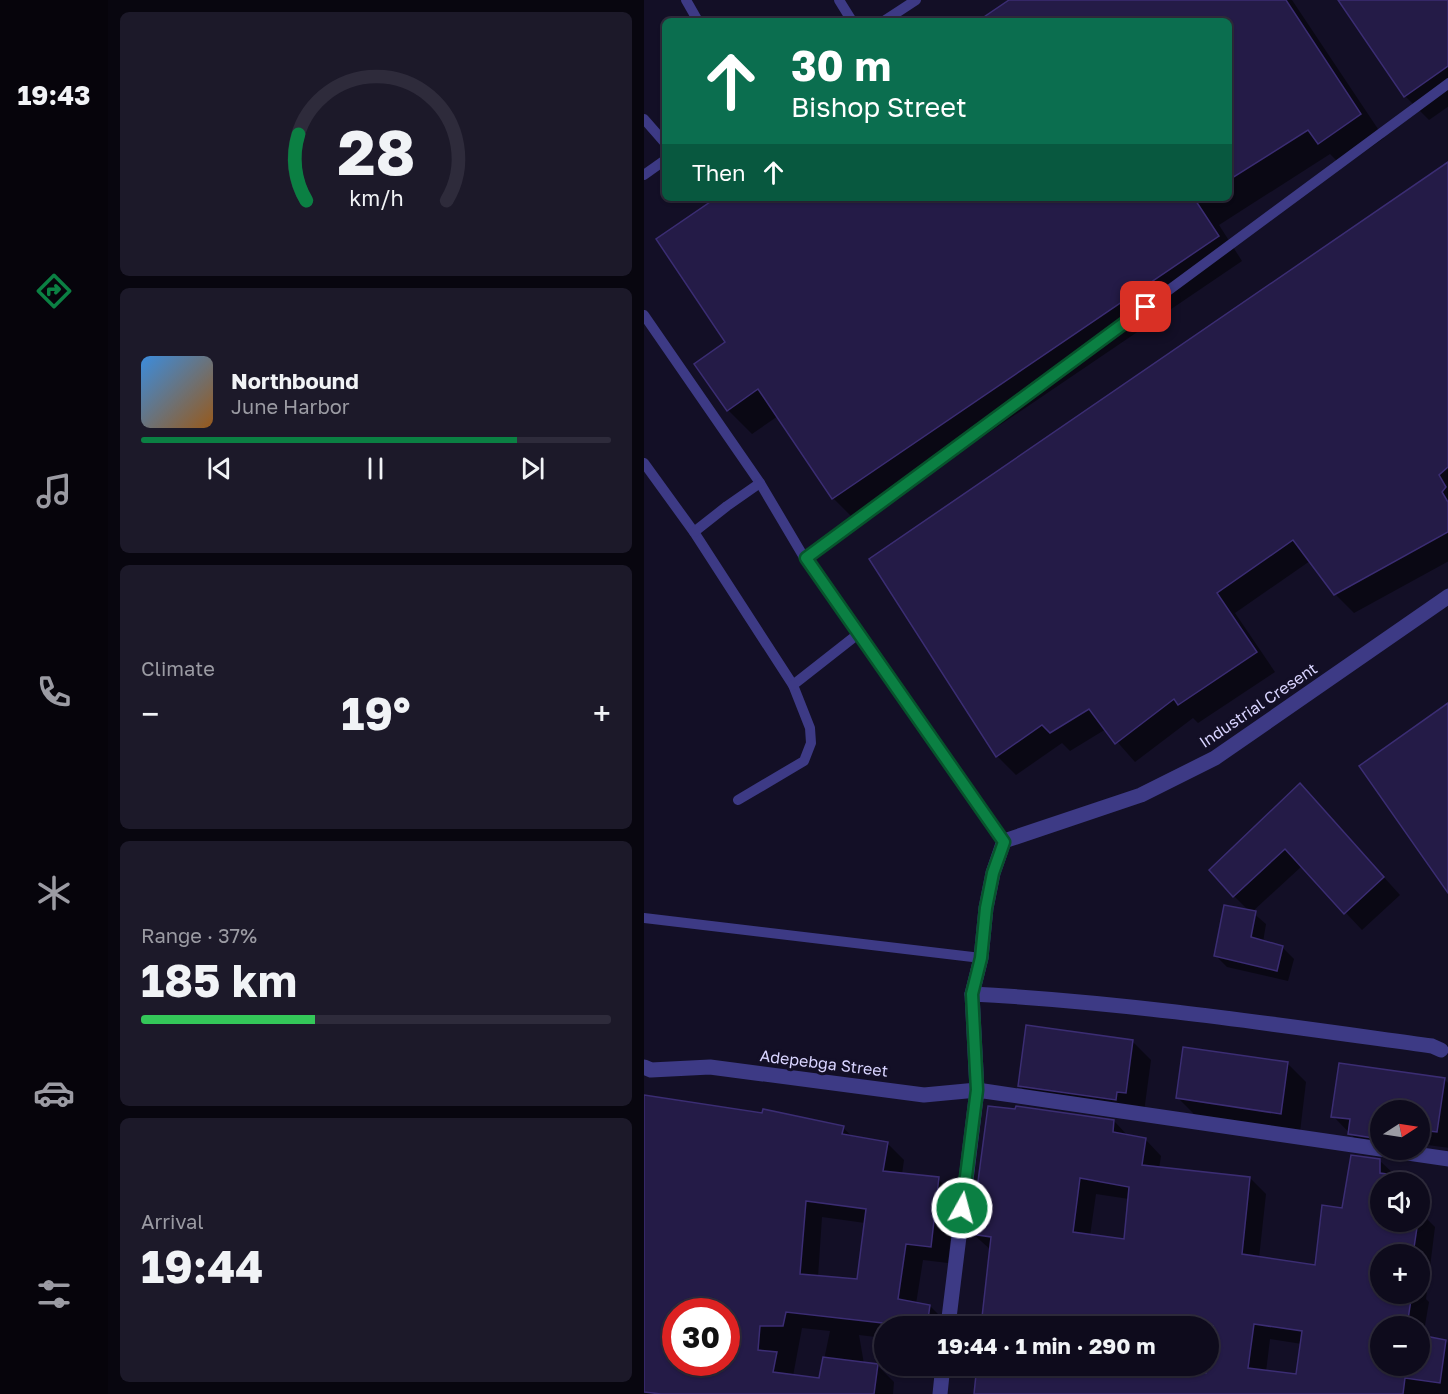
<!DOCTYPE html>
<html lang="en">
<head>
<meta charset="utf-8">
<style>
  :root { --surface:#0e0b1c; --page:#1c1929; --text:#f1f3f6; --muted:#9b9ba3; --line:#2e2b3b; --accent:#0b8043 }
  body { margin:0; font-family:"Golos Text",sans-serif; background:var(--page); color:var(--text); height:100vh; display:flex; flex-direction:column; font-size:22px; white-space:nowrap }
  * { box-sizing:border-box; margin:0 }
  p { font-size:20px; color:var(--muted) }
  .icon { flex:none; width:33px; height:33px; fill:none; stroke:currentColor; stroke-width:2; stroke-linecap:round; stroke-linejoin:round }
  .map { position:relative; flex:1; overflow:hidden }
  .drawer { display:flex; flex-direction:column; gap:12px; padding:12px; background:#08060f; width:536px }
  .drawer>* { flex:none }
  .guide { position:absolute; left:18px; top:18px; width:570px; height:183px; border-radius:9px; box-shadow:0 2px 4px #0004,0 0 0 2px var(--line); background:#0b6e4f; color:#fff; overflow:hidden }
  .needle { width:39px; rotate:78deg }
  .tools { position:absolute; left:726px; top:1100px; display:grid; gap:12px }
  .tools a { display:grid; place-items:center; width:60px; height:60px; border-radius:50%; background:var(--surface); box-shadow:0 2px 4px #0004,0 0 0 2px var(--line); font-size:30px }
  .speed { position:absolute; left:18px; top:1298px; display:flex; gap:12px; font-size:30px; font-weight:700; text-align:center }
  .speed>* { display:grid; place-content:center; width:78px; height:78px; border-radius:50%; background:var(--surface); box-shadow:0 2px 4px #0004,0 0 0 2px var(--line); line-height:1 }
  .speed .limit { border:9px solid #d22; background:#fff; color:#111 }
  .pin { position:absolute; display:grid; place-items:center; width:51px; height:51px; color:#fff; margin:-26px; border-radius:12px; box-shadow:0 3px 9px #0006 }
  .me { position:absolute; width:66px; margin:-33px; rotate:7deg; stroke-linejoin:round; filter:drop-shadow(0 0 4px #0008) }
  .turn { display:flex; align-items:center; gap:21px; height:126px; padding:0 30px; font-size:27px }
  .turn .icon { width:78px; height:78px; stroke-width:2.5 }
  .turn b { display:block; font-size:42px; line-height:51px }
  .then { display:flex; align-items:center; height:57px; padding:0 30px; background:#0003; gap:12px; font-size:22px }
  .big { font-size:45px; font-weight:700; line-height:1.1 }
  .drawer .tile { flex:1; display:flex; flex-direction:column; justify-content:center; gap:9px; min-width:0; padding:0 21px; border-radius:9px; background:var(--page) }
  .drawer .dial { align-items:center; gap:0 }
  .dial svg { height:156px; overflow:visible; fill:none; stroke:var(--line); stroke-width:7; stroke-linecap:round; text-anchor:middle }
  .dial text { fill:var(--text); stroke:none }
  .song { display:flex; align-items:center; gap:18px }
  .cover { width:72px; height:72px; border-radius:9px; background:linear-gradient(135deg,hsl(210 70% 55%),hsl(30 70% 35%)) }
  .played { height:6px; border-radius:3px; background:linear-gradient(90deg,var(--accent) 80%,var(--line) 80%) }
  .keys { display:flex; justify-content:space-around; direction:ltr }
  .heat { display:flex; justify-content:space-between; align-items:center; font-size:33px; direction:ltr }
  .charge { height:9px; border-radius:4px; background:linear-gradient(90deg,#34c759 37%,var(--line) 0) }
  .trip { position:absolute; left:230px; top:1316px; width:345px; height:60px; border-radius:30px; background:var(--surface); box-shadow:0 2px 4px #0004,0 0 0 2px var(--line); font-weight:700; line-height:60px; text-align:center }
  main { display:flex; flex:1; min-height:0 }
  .menu { display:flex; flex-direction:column; width:108px; justify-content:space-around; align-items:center; background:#06040b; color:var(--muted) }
  .menu .icon { width:42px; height:42px }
  .menu .active { color:var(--accent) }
  .menu b { font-size:27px; color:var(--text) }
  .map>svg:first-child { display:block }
  .shadow { fill:#0007; fill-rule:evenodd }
  .building { fill:#241b47; stroke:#3b2d73; stroke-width:1.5; fill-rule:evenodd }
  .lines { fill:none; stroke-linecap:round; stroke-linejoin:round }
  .service { stroke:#3d3a85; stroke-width:10 }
  .minor { stroke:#3d3a85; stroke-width:15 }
  .route-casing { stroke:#07532c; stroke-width:15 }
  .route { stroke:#0b8043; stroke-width:10 }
  .labels { text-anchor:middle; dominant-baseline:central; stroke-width:6; stroke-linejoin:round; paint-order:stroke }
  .street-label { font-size:16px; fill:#d9d4ff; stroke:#130f26 }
</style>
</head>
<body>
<main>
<nav class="menu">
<b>19:43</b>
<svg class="icon active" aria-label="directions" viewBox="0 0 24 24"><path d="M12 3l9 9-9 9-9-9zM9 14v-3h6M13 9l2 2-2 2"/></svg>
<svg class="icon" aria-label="music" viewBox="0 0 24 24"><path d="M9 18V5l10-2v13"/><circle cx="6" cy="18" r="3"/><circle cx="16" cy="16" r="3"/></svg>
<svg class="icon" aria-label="phone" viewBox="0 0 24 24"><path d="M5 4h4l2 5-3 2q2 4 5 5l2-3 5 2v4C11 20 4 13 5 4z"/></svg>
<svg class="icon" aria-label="climate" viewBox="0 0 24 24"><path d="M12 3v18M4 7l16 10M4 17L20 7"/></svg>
<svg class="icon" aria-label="car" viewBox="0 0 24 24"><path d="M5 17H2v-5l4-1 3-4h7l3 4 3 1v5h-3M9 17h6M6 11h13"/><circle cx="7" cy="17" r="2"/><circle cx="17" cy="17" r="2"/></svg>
<svg class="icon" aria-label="filters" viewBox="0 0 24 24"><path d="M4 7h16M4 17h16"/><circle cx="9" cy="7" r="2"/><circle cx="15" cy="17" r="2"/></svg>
</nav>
<section class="drawer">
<div class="tile dial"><svg viewBox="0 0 100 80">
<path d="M14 69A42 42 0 1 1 86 69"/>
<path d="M14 69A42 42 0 0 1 10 35" stroke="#0b8043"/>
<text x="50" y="56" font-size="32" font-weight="700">28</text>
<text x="50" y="72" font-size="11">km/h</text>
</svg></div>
<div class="tile">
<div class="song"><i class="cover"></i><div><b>Northbound</b><p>June Harbor</p></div></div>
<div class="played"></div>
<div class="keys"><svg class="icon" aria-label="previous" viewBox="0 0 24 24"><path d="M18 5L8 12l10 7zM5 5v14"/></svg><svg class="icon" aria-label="pause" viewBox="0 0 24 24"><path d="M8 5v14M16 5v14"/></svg><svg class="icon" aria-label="next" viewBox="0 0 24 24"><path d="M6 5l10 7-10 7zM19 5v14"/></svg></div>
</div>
<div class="tile"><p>Climate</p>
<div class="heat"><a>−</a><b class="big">19°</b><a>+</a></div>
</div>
<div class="tile"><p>Range · 37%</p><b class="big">185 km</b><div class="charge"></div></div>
<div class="tile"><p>Arrival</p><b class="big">19:44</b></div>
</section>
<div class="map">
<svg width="805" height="1394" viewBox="0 0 805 1394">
  <rect width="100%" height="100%" fill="#130f26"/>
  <!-- shadow -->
  <g class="shadow">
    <path d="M367,0H648L740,138L699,167L686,154L575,225L598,261L213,522L189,498L134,416L108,434L84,410L83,343L75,198H585V21H336Z"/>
    <path d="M696,0H805V106L785,120L761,96Z"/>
    <path d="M805,164V561L710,613L691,594L666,561L591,613L631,672L554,723L549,718L491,762L462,729L426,751L418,743L372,775L353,756L227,559Z"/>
    <path d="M805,705V890L717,766Z"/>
    <path d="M673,803L756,895L718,930L658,866L608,912L622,924L619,942L638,947L650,959L644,981L583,967L572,956L606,912L590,896Z"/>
    <path d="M488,1041L507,1060L500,1112L395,1105L376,1086Z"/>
    <path d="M643,1063L662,1082L656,1132L553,1117L534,1098Z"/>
    <path d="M800,1079L805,1084V1148L776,1144V1110H736V1149L724,1152L689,1116Z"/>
    <path d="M0,1097L199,1128L209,1137L243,1143L260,1160L258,1174L294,1179L311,1196L304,1263L279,1260L272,1304L286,1306L303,1323L302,1326H240V1338L215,1335L220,1364L233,1365L250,1382L249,1394H0ZM178,1217L221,1223L214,1281L174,1277ZM32,1311H82V1362H32ZM158,1328L186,1331L176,1379L149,1376Z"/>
    <path d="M470,1121L485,1137L501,1139L517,1156L515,1169L606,1178L622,1194L615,1258L673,1267L699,1209L735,1160L752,1176L754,1182H736V1221H776V1212L791,1227L782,1299L785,1302L779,1337L802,1341L805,1344V1394H331L334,1365H564V1326H338L347,1250L329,1234ZM452,1194L485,1199L481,1241L446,1236ZM736,1254H776V1293H736ZM736,1326H776V1365H736ZM626,1339L658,1344L653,1376L622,1372Z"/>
  </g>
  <!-- building -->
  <g class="building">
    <path d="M365,0H642L717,114L674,144L664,130L585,180V21H334Z"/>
    <path d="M694,0H804V66L760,97Z"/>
    <path d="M804,162V467L795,475L802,487L798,492L804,502V532L690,595L649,540L573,593L613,652L534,705L530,699L471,744L445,709L406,733L398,725L352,757L225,559Z"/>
    <path d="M72,198H550L575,236L188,499L114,389L83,411L50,364L81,342L12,239Z"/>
    <path d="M804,703V893L715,766Z"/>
    <path d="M656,783L740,877L700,914L641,849L589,897L565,870Z"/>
    <path d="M580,905L612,911L607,937L639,946L633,971L570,956Z"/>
    <path d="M382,1025L489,1040L482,1093L473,1092L472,1100L374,1086Z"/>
    <path d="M539,1047L644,1062L637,1114L532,1098Z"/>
    <path d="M695,1063L801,1078L793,1132L776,1130V1110H736V1139L704,1134L706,1119L687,1117Z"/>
    <path d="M0,1095L118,1113L119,1109L200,1126L198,1134L244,1142L239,1171L295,1177L287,1247L262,1244L254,1299L286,1305L283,1326H265L142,1312L139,1326H116L114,1350L133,1352L129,1372L175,1378L179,1357L234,1364L230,1394H17L0,1392ZM162,1201L222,1209L213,1279L156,1274ZM32,1311H82V1362H32Z"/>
    <path d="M344,1106L371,1109L372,1106L470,1120L469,1132L502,1138L498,1165L606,1177L598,1254L671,1265L678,1205L698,1208L707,1155L736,1159V1173L749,1175L748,1182H736V1221H774L769,1254H736V1293H768L763,1326H736V1365H776V1335L802,1340L796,1383L761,1378L759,1394H330L333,1365H503L562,1373L569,1326H337L347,1237L327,1234ZM436,1178L485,1187L480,1239L429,1232ZM610,1324L658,1331L652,1374L604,1368Z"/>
  </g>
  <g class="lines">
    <!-- service -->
    <g class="service">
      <path d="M42,0L54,21"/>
      <path d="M195,0L208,21"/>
      <path d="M240,21L272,0"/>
      <path d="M0,119L21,143"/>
      <path d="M0,175L21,160"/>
      <path d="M0,315L116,483L161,559L360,841"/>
      <path d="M0,463L50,532L149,685L166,728L167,743L160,761L94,800"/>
      <path d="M50,532L83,506L116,483"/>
      <path d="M161,559L805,83"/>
      <path d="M149,685L214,634"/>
      <path d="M0,918L337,958"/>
    </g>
    <!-- minor -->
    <g class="minor">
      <path d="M328,994C482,1002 635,1025 788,1046L797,1050"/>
      <path d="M0,1067L7,1070L66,1067L280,1095L333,1090L328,994L337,958L342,908L349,873L360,841L497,795L571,758L805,596"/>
      <path d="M304,1326L333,1090L805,1159"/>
      <path d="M296,1394L299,1365"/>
    </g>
  </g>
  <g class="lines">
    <defs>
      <path id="route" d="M318,1208L333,1090L328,994L337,958L342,908L349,873L360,842L162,558L502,307"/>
    </defs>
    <!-- route casing -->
    <use href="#route" class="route-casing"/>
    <!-- route -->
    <use href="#route" class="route"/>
  </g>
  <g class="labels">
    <!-- street labels -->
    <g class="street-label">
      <text transform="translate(614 705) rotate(-34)">Industrial Cresent</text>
      <text transform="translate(180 1063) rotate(7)">Adepebga Street</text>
    </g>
  </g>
</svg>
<div class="tools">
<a><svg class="needle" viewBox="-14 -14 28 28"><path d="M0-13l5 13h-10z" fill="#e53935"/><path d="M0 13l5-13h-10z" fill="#9b9ba3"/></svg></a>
<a><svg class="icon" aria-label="sound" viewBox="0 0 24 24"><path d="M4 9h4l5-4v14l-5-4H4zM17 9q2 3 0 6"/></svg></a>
<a>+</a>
<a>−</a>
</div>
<div class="speed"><div class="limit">30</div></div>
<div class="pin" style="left:502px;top:307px;background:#d93025"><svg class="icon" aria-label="arrive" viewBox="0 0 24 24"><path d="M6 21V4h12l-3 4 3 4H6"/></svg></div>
<svg class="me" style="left:318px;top:1208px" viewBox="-20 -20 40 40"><circle r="17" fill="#0b8043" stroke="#fff" stroke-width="3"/><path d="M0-11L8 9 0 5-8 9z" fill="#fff"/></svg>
<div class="trip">19:44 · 1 min · 290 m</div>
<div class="guide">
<div class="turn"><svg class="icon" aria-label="ahead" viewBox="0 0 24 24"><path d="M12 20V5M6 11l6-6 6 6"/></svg><div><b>30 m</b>Bishop Street</div></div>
<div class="then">Then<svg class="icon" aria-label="ahead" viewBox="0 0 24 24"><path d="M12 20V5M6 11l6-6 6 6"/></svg></div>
</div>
</div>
</main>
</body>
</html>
